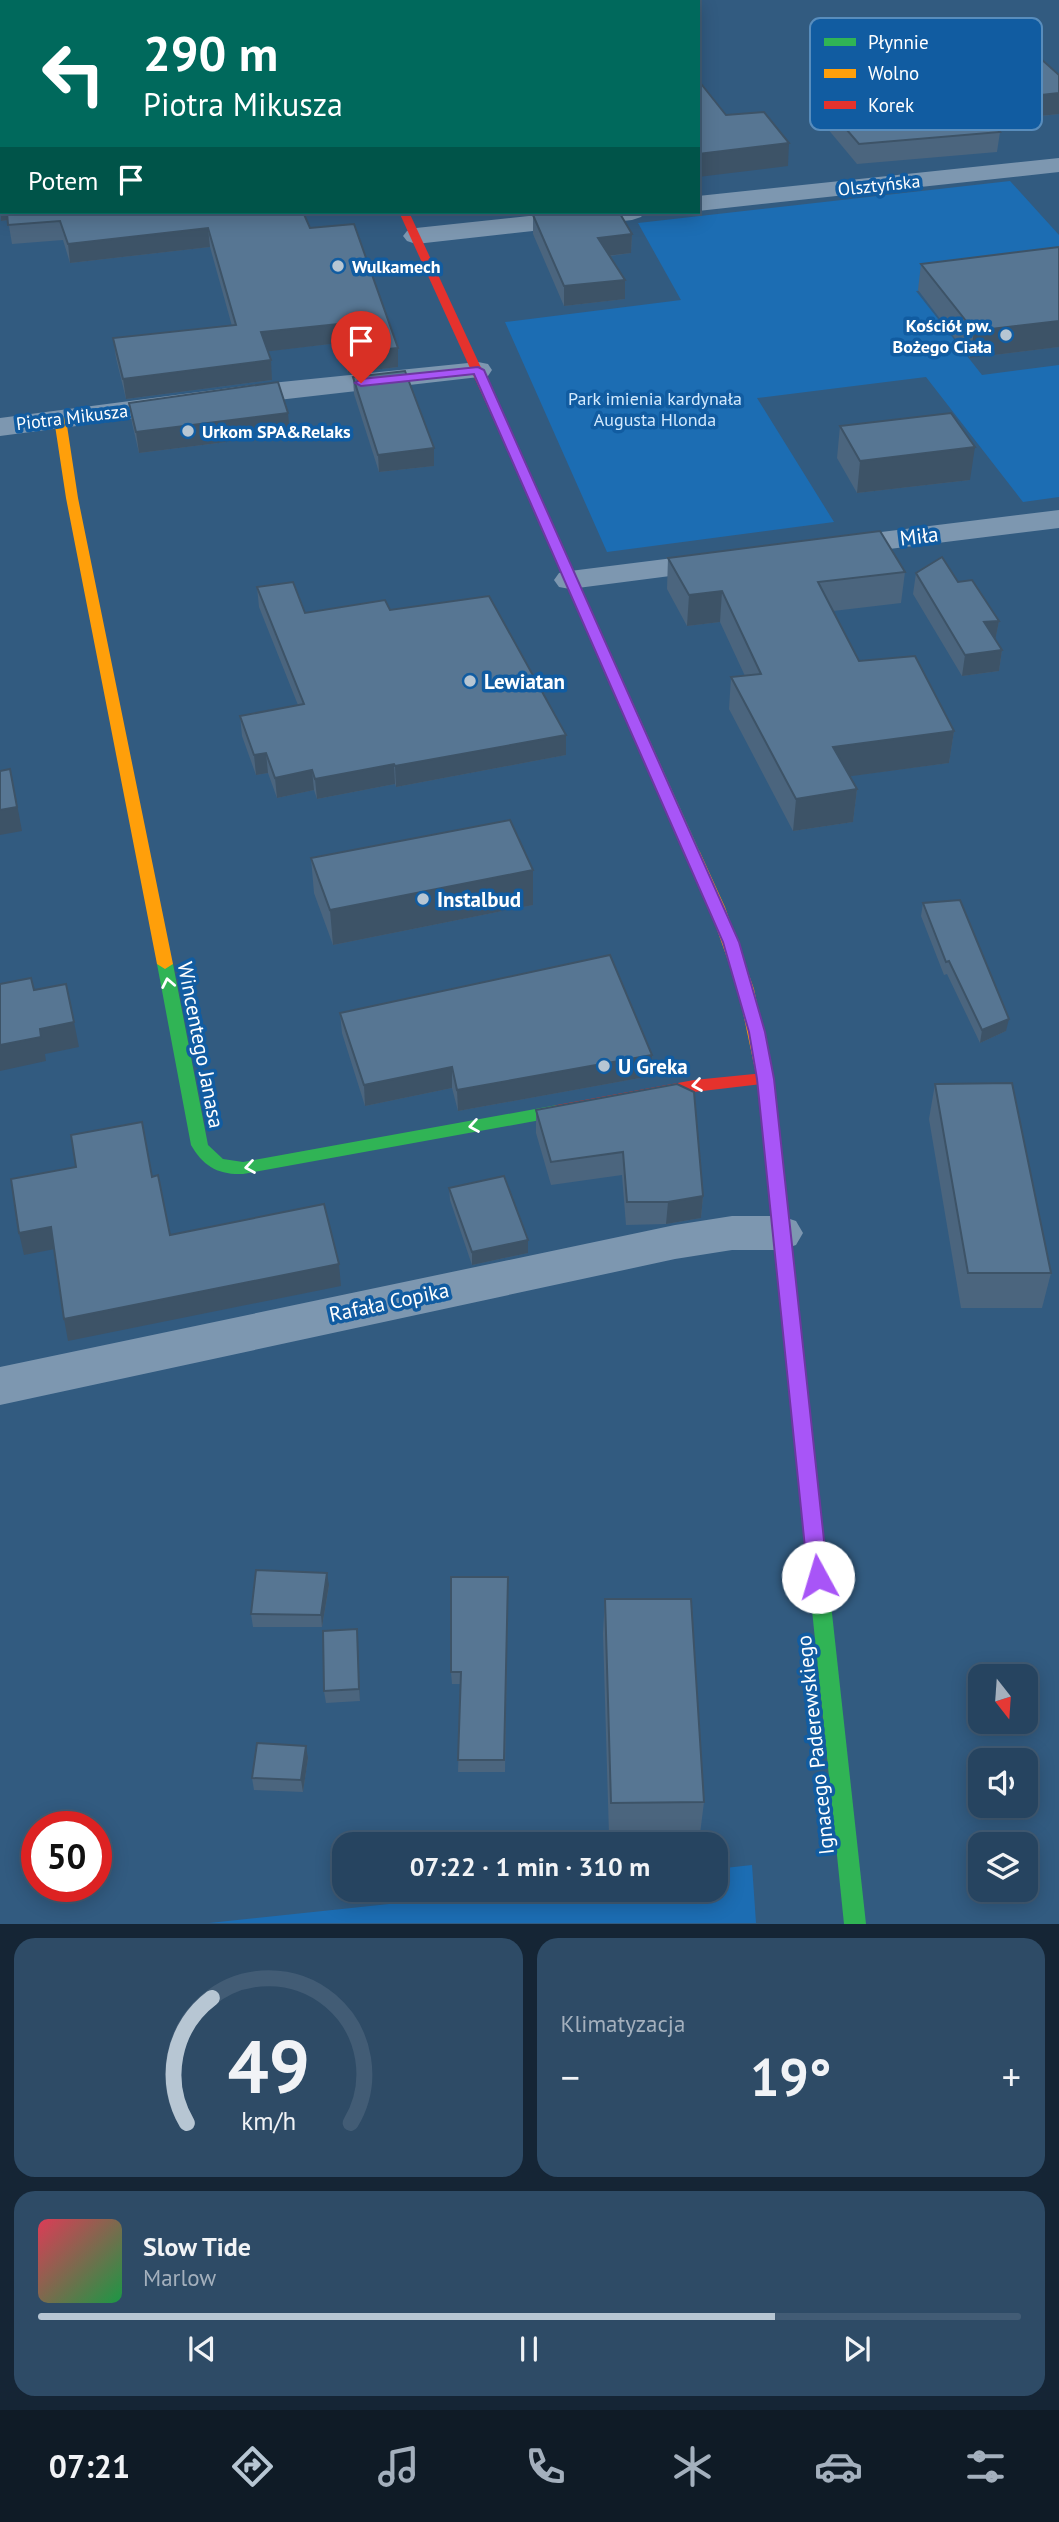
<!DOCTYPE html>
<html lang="pl">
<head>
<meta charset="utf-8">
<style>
  :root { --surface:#264460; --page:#2e4b66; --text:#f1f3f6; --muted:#a4b0bd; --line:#425c75; --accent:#b7c6d3 }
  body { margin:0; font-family:"PT Sans",sans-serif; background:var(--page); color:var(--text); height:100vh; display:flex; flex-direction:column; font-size:26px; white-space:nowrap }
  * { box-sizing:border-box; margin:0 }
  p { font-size:23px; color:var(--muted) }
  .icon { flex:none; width:38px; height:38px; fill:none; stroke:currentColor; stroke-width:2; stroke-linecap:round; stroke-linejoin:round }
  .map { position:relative; height:1924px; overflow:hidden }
  .panel { display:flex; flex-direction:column; gap:14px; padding:14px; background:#152535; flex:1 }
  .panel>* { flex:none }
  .banner { position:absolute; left:0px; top:0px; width:700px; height:214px; box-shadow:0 4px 18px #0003,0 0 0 2px var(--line); background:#00695c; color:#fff; overflow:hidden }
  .needle { width:46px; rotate:163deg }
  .tools { position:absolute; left:968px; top:1664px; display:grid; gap:14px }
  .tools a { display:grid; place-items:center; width:70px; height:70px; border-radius:14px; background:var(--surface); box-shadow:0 4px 18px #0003,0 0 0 2px var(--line); font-size:35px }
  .speed { position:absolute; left:21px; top:1811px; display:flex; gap:14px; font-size:35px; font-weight:700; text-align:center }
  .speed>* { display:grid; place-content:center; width:91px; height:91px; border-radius:50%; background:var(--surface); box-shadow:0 4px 18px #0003,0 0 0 2px var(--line); line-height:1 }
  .speed .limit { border:10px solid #d22; background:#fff; color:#111 }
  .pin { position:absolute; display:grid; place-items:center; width:60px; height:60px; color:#fff; margin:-72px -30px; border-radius:50% 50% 50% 0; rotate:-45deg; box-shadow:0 0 7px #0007 }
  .pin .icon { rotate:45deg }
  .me { position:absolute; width:77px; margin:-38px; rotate:354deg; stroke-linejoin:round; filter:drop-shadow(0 0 5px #0008) }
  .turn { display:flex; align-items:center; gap:24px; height:147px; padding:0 28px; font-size:32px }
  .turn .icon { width:91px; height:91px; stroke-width:2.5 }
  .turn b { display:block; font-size:49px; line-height:60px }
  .then { display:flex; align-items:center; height:66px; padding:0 28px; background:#0003; gap:14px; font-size:26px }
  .big { font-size:52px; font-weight:800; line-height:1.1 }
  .panel .card { flex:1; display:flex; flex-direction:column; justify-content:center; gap:10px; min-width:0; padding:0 24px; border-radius:21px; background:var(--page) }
  .panel .dial { align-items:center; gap:0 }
  .dial svg { height:182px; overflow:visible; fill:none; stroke:var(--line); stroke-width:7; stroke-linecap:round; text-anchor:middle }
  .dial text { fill:var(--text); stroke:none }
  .song { display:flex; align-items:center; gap:21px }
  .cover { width:84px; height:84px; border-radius:10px; background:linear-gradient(135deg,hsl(350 70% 55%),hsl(140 70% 35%)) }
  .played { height:7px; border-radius:4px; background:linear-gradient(90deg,var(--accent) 75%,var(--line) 75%) }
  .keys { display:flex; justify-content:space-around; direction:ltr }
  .heat { display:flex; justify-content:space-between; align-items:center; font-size:38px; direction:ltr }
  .panel .tiles { flex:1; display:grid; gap:14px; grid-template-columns:1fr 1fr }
  .card:last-child { grid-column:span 2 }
  .trip { position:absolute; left:332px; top:1832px; width:396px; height:70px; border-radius:21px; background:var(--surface); box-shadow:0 4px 18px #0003,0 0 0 2px var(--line); font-weight:800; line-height:70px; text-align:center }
  .menu { display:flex; height:112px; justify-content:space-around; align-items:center; background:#0f1b26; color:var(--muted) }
  .menu .icon { width:49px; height:49px }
  .menu .active { color:var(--accent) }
  .menu b { font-size:32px; color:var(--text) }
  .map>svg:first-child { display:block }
  .green { fill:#1c6db3 }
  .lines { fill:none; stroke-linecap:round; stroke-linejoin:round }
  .street { fill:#7d97b0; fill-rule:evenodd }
  .fast { fill:#30b455; fill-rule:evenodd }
  .slow { fill:#ff9f0a; fill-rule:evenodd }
  .jam { fill:#e5322d; fill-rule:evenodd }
  .wall { fill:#4b657e }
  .shaded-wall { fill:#3d5367 }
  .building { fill:#577693; stroke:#3d5367; stroke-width:2 }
  .oneway { stroke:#fff }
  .route { fill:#a855f7; stroke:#6d37a1; stroke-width:2 }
  .poi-dot { fill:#b7c6d3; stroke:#115ca1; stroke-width:2.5 }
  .labels { text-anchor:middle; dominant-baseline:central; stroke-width:7; stroke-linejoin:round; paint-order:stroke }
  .far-street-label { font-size:18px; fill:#fff; stroke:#115ca1 }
  .far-poi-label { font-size:18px; font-weight:bold; fill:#fff; stroke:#115ca1; text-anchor:start }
  .far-park-label { font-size:18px; fill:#d3eafe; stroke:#115ca1 }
  .street-label { font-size:21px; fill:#fff; stroke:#115ca1 }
  .poi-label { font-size:21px; font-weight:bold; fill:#fff; stroke:#115ca1; text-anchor:start }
  .key { fill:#115ca1; stroke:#588dbd; stroke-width:2 }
  .key-label { font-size:19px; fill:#fff }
</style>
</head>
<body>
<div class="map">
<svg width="1059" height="1924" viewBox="0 0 1059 1924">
  <rect width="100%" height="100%" fill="#325b80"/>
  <!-- green -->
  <g class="green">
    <path d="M1010,181L1059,235V273L916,291L982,375L1059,365V497L1023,502L926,377L757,398L834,522L607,552L505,322L681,300L638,223Z"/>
    <path d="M752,1865L756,1923H209L522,1890H716V1869Z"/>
  </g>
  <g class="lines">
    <!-- street -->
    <g class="street">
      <path d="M1059,158V172L698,211V196Z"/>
      <path d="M566,212H645L641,217L632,220L416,244L407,241L403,236L407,231L416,228Z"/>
      <path d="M478,362L488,364L492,370L488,376L252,403L0,436V418L252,385Z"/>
      <path d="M1059,510V528L833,556L822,554L817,547L822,540L833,538Z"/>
      <path d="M721,552L732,554L737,561L732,568L570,589L559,587L554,580L559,573L570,571Z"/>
      <path d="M732,1216H781L796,1221L803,1233L796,1245L781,1250H732L675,1259L0,1405V1367L675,1225Z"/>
    </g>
    <!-- fast -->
    <g class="fast">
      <path d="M295,0H303L304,2H296Z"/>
      <path d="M521,463L527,467L700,852L698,855L693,857L686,852L515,467Z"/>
      <path d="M165,959L173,964L208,1145L223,1159L243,1162L557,1105L563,1107L565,1111L563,1115L557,1117L243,1174C218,1175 203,1166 191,1145L157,964Z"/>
      <path d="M799,1386L806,1389L808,1394L866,1924H844L790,1394L792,1389Z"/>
    </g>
    <!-- slow -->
    <g class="slow">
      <path d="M60,415L66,419L78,498L173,964L165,969L157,964L66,498L54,419Z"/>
      <path d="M693,847L700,852L725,907L754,989L773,1079L808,1394L806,1399L799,1402L792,1399L790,1394L757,1079L738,989L709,907L686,852Z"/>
    </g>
    <!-- jam -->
    <g class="jam">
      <path d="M399,212H409L527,467L525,470L521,471L515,467Z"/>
      <path d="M765,1073L771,1075L773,1079L771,1083L694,1092L557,1117L551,1115L549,1111L551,1107L557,1105L694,1080Z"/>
    </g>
  </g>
  <!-- wall -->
  <g class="wall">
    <path d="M0,0L2,212L310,228L398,348V367L348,373L339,343L268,351L272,380L126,399L116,358L113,338L232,326L210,247L70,263L63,240L12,244L8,220L1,221L0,213Z"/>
    <path d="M945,58L1059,75V114L991,122L1000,132L997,152L857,164L827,128L828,108L957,94L942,78Z"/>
    <path d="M533,215L632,234L631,253L610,256L625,280V299L564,306L533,234Z"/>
    <path d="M1059,247V347L970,358L918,290L921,264Z"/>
    <path d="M353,377L434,466L379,472L354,394Z"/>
    <path d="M129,403L290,434L139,453L132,423Z"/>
    <path d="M840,426L970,480L857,493L837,458Z"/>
    <path d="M668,558L905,572L901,603L833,611L859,661L954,731L949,763L849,776L857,789L853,822L793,831L729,709L731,677L745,676L720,622L687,626L667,589Z"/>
    <path d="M916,573L958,582L999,621L995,640L1002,650L999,671L962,676L913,594Z"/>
    <path d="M257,587L305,613L390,610L566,755L396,787L395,784L317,799L314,790L277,798L268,773L256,775L242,736L240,716L298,705L259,607Z"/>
    <path d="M311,858L533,870V905L333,945L314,893Z"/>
    <path d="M923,903L1006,1031L980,1043L947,974L944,975L921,916Z"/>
    <path d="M340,1013L652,1055L651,1076L458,1111L452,1088L365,1106L342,1033Z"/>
    <path d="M677,1084L703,1196L701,1218L666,1224L626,1225L622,1175L551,1185L536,1133V1110Z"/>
    <path d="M935,1084L1051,1273L1042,1308H961L929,1119Z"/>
    <path d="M449,1188L528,1253L472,1265L450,1200Z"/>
    <path d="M329,1585L322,1627H253L251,1614Z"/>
    <path d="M508,1589L505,1772H458L461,1684H452L451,1672Z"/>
    <path d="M605,1599L704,1802L700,1834L609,1835L603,1633Z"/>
    <path d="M358,1641L360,1701L326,1703L324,1691Z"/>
    <path d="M308,1758L303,1792L254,1790L252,1778Z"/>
  </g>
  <!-- shaded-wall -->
  <g class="shaded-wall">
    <path d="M1059,93V114L984,122L987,101Z"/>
    <path d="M789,143L788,166L698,177V154Z"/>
    <path d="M0,202H2V212H7L8,220L1,221Z"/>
    <path d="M524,212H544L524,214Z"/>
    <path d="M208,228L210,247L70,263L68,244Z"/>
    <path d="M632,234L631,253L598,257V238Z"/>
    <path d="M625,280V299L564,306V286Z"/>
    <path d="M1059,321V347L970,358L974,331Z"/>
    <path d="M338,324L339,343L263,352L261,332Z"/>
    <path d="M398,348V367L348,373L347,353Z"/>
    <path d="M271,360L272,380L126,399L123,379Z"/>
    <path d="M288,413L290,434L139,453L136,432Z"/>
    <path d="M975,447L970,480L857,493L860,461Z"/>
    <path d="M434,448V466L379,472L378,455Z"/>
    <path d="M722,591L720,622L687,626L689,595Z"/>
    <path d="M999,621L995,641L984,622Z"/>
    <path d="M1002,650L999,671L962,676L965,655Z"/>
    <path d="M954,731L949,763L830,779L833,747Z"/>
    <path d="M566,735V755L396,787L395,766Z"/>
    <path d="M266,753L268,773L256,775L254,755Z"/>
    <path d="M394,764L395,784L317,799L315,779Z"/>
    <path d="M312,770L314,790L277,798L275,778Z"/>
    <path d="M857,789L853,822L793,831L796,799Z"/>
    <path d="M15,793L22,831L0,835V810Z"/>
    <path d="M533,870V905L333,945L330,910Z"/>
    <path d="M1009,1019L1006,1031L980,1043L982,1030Z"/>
    <path d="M74,1022L79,1047L45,1054L46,1061L0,1071V1045L40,1029Z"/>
    <path d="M652,1055L651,1076L458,1111L457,1090Z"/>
    <path d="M452,1067V1088L365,1106L364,1085Z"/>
    <path d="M703,1196L701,1218L666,1224L668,1202Z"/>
    <path d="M51,1227L55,1249L24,1255L19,1233Z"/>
    <path d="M528,1240V1253L472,1265V1252Z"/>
    <path d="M339,1264L341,1286L68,1341L64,1319Z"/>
    <path d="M327,1573L329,1585L322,1627L321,1615Z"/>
    <path d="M357,1629L358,1641L360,1701L359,1689Z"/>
    <path d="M306,1746L308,1758L303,1792L301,1780Z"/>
  </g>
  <!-- building -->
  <g class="building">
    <path d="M0,0H13V2H2V202H0V158L2,149L0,148Z"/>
    <path d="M116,0H270L271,2H117Z"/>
    <path d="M367,0H493L494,2H368Z"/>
    <path d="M1030,49L1059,75V93L987,101L945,58Z"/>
    <path d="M698,80L726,115L764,112L789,143L698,154Z"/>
    <path d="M964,93L1000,132L859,144L828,108Z"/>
    <path d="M7,212H303L310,228L354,224L398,348L347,353L338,324L261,332L271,360L123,379L113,338L236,325L208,228L68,244L60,221L8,225Z"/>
    <path d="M558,212H619L632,234L598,238L625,280L564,286L533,215Z"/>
    <path d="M1059,247V321L974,331L921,264Z"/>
    <path d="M405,371L434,448L378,455L353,377Z"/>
    <path d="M278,382L288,413L136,432L129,403Z"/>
    <path d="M951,413L975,447L860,461L840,426Z"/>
    <path d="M880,531L905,572L818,582L859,661L915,656L954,731L833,747L857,789L796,799L731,677L761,674L722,591L689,595L668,558Z"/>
    <path d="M942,557L958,582L972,580L999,621L984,622L1002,650L965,655L916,573Z"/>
    <path d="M293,582L305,613L385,600L390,610L489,596L566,735L395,766L394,764L315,779L312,770L275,778L266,753L254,755L240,716L304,704L257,587Z"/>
    <path d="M10,769L17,807L0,810V771Z"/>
    <path d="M510,820L533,870L330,910L311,858Z"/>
    <path d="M960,900L1009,1019L982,1030L949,961L946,962L923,903Z"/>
    <path d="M610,955L652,1055L457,1090L452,1067L364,1085L340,1013Z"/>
    <path d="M31,978L34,990L66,984L74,1022L40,1029L41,1037L0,1045V984Z"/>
    <path d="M1012,1083L1051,1273H968L935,1084Z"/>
    <path d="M677,1084L694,1092L703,1196L668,1202H627L623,1152L551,1162L536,1110Z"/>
    <path d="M142,1122L152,1177L158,1175L170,1235L324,1204L339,1264L64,1319L51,1227L19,1233L11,1179L76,1167L71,1135Z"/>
    <path d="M504,1176L528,1240L472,1252L449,1188Z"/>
    <path d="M256,1570L327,1573L321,1615L251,1614Z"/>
    <path d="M451,1577H508L504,1760H458L461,1672H451Z"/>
    <path d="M605,1599H691L704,1802L611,1803Z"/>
    <path d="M357,1629L359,1689L324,1691L323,1631Z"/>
    <path d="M257,1743L306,1746L301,1780L252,1778Z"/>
  </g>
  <!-- one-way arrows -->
  <defs><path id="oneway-chevron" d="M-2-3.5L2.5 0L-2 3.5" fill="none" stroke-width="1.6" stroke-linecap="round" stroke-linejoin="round" transform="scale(1.75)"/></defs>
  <g class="oneway">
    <use href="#oneway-chevron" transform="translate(168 983) rotate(-101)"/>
    <use href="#oneway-chevron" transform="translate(697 1085) rotate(171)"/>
    <use href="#oneway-chevron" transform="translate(474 1126) rotate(170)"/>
    <use href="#oneway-chevron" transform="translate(250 1167) rotate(171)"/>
  </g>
  <!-- route -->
  <path class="route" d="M478,367L484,370L739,942L765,1032L774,1079L828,1577L825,1584L818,1586L811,1584L808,1577L757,1079L749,1032L723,942L474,374L361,386L355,383L361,379Z"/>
  <!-- markers -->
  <g class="poi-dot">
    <circle cx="338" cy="266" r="7"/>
    <circle cx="1006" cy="335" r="7"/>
    <circle cx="188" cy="431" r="7"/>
    <circle cx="470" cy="681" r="7"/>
    <circle cx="423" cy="899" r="7"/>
    <circle cx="604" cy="1066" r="7"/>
  </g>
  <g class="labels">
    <!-- far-street labels -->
    <g class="far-street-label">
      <text transform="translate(879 185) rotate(-6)">Olsztyńska</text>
      <text transform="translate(72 417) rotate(-7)">Piotra Mikusza</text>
    </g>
    <!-- far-poi labels -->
    <g class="far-poi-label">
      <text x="352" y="266">Wulkamech</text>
      <text x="992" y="325" text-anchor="end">Kościół pw.<tspan x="992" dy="21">Bożego Ciała</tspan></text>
      <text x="202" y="431">Urkom SPA&amp;Relaks</text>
    </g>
    <!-- far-park labels -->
    <g class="far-park-label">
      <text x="655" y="398">Park imienia kardynała<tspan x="655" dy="21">Augusta Hlonda</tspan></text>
    </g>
    <!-- street labels -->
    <g class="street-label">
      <text transform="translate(919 536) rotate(-7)">Miła</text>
      <text transform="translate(201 1045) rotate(79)">Wincentego Janasa</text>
      <text transform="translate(389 1302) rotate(-12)">Rafała Copika</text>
      <text transform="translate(815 1745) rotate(-96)">Ignacego Paderewskiego</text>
    </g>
    <!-- poi labels -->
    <g class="poi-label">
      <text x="484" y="681">Lewiatan</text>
      <text x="437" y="899">Instalbud</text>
      <text x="618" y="1066">U Greka</text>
    </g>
  </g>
  <!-- legend -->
  <rect x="810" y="18" width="232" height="112" rx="10" class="key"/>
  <rect x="824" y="38" width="32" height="8" fill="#30b455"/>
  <rect x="824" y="69" width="32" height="9" fill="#ff9f0a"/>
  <rect x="824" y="101" width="32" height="8" fill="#e5322d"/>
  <g class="key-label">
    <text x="868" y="49">Płynnie</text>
    <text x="868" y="80">Wolno</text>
    <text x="868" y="112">Korek</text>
  </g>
</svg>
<div class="tools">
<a><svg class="needle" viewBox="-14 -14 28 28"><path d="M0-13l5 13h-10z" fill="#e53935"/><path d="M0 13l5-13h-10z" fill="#a4b0bd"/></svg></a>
<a><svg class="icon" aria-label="sound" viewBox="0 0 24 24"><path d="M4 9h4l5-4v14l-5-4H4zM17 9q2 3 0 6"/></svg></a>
<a><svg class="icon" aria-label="layers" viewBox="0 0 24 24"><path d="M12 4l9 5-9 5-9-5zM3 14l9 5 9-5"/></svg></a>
</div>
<div class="speed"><div class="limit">50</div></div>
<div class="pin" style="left:361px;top:383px;background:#d93025"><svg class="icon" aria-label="arrive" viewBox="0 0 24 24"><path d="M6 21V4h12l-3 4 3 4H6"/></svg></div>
<svg class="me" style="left:818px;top:1577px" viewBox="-20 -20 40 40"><circle r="19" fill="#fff"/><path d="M0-13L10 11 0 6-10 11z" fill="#a855f7"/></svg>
<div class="trip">07:22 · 1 min · 310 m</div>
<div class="banner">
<div class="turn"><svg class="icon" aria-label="left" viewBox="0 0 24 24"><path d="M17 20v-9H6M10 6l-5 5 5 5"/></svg><div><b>290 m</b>Piotra Mikusza</div></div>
<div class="then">Potem<svg class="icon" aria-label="arrive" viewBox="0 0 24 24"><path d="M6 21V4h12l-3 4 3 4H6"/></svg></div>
</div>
</div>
<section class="panel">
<div class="tiles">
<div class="card dial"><svg viewBox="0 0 100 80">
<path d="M14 69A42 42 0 1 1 86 69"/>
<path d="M14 69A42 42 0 0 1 25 14" stroke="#b7c6d3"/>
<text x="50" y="56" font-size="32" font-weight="700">49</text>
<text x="50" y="72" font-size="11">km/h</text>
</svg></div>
<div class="card"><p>Klimatyzacja</p>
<div class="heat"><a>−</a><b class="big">19°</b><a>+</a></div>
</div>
<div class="card">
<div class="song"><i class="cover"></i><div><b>Slow Tide</b><p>Marlow</p></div></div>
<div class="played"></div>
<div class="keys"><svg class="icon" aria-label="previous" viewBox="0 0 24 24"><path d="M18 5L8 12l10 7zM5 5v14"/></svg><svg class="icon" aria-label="pause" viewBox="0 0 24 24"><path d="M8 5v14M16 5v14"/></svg><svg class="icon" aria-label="next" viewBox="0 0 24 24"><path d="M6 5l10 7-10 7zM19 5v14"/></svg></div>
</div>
</div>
</section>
<nav class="menu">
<b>07:21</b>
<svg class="icon active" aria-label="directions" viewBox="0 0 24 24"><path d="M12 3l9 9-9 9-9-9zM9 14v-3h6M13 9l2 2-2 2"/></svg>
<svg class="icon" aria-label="music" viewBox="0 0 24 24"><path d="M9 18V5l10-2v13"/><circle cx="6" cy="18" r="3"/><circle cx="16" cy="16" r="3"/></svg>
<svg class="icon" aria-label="phone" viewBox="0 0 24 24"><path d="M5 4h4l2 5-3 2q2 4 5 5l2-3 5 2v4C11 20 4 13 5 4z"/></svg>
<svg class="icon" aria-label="climate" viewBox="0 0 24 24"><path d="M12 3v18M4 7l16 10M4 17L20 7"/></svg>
<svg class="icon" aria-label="car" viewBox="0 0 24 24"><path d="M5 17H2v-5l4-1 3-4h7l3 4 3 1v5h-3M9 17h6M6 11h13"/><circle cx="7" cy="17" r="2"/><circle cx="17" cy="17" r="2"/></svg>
<svg class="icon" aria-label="filters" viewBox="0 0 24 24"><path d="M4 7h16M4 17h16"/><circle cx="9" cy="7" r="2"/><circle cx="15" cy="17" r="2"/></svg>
</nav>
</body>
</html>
